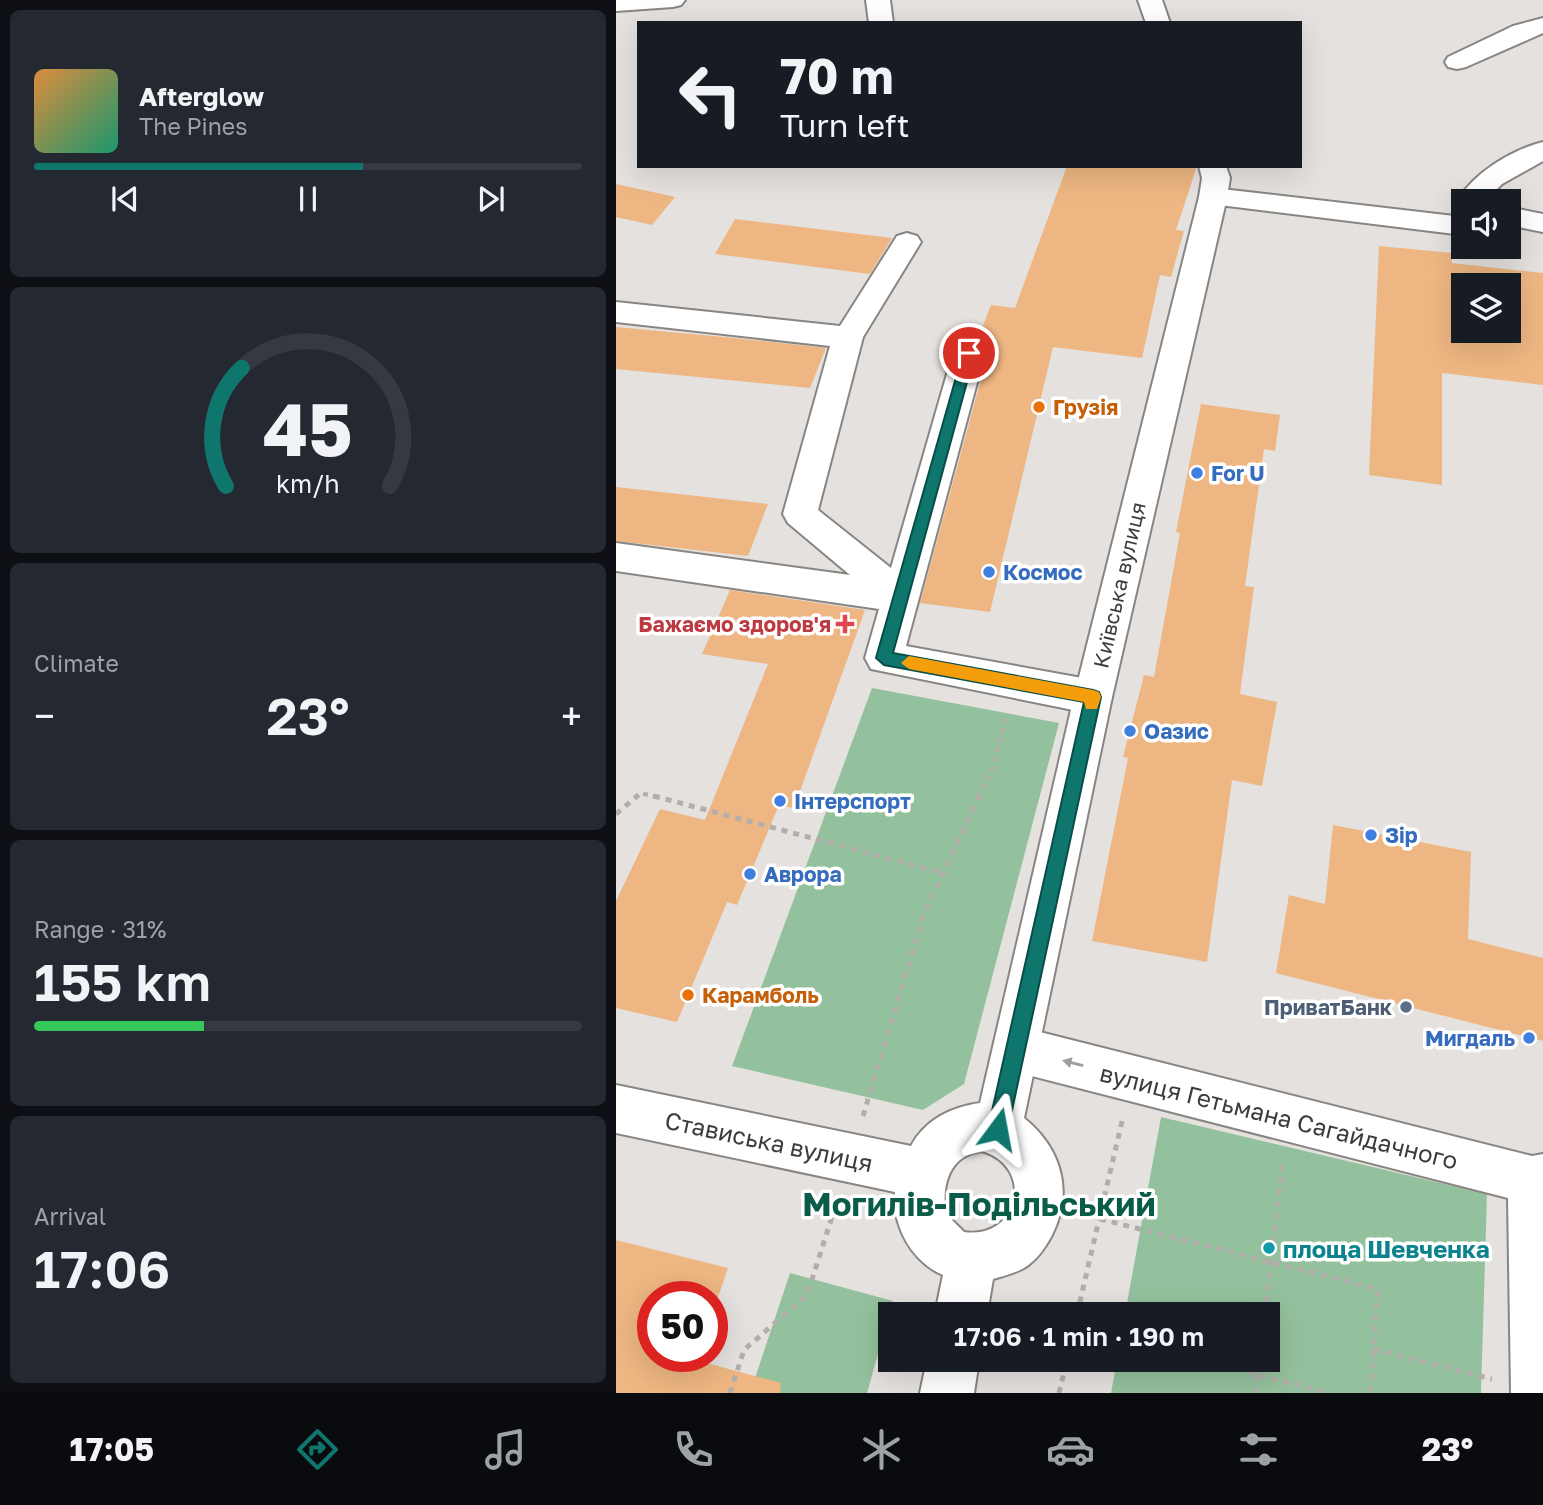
<!DOCTYPE html>
<html lang="en">
<head>
<meta charset="utf-8">
<style>
  :root { --surface:#171b24; --page:#242831; --text:#f1f3f6; --muted:#9ea1a6; --line:#363941; --accent:#0f766e }
  body { margin:0; font-family:"Golos Text",sans-serif; background:var(--page); color:var(--text); height:100vh; display:flex; flex-direction:column; font-size:26px; white-space:nowrap }
  * { box-sizing:border-box; margin:0 }
  p { font-size:23px; color:var(--muted) }
  .icon { flex:none; width:38px; height:38px; fill:none; stroke:currentColor; stroke-width:2; stroke-linecap:round; stroke-linejoin:round }
  .map { position:relative; flex:1; overflow:hidden }
  .details { display:flex; flex-direction:column; gap:10px; padding:10px; background:#0d0f14; width:616px }
  .details>* { flex:none }
  .top-card { position:absolute; left:21px; top:21px; width:665px; height:147px; border-radius:0px; box-shadow:0 7px 28px #0002; background:#171b24; color:var(--text); overflow:hidden }
  .fabs { position:absolute; left:835px; top:189px; display:grid; gap:14px }
  .fabs a { display:grid; place-items:center; width:70px; height:70px; border-radius:0px; background:var(--surface); box-shadow:0 7px 28px #0002; font-size:35px }
  .speed { position:absolute; left:21px; top:1281px; display:flex; gap:14px; font-size:35px; font-weight:700; text-align:center }
  .speed>* { display:grid; place-content:center; width:91px; height:91px; border-radius:50%; background:var(--surface); box-shadow:0 7px 28px #0002; line-height:1 }
  .speed .limit { border:10px solid #d22; background:#fff; color:#111 }
  .pin { position:absolute; display:grid; place-items:center; width:60px; height:60px; color:#fff; margin:-30px; border:4px solid #fff; border-radius:50%; box-shadow:0 2px 7px #0007 }
  .me { position:absolute; width:77px; margin:-38px; rotate:13deg; stroke-linejoin:round; filter:drop-shadow(0 0 5px #0008) }
  .turn { display:flex; align-items:center; gap:24px; height:147px; padding:0 28px; font-size:32px }
  .turn .icon { width:91px; height:91px; stroke-width:2.5 }
  .turn b { display:block; font-size:49px; line-height:60px }
  .big { font-size:52px; font-weight:600; line-height:1.1 }
  .details .widget { flex:1; display:flex; flex-direction:column; justify-content:center; gap:10px; min-width:0; padding:0 24px; border-radius:10px; background:var(--page) }
  .details .dial { align-items:center; gap:0 }
  .dial svg { height:182px; overflow:visible; fill:none; stroke:var(--line); stroke-width:7; stroke-linecap:round; text-anchor:middle }
  .dial text { fill:var(--text); stroke:none }
  .song { display:flex; align-items:center; gap:21px }
  .cover { width:84px; height:84px; border-radius:10px; background:linear-gradient(135deg,hsl(30 70% 55%),hsl(160 70% 35%)) }
  .played { height:7px; border-radius:4px; background:linear-gradient(90deg,var(--accent) 60%,var(--line) 60%) }
  .keys { display:flex; justify-content:space-around; direction:ltr }
  .heat { display:flex; justify-content:space-between; align-items:center; font-size:38px; direction:ltr }
  .charge { height:10px; border-radius:5px; background:linear-gradient(90deg,#34c759 31%,var(--line) 0) }
  .trip { position:absolute; left:262px; top:1302px; width:402px; height:70px; border-radius:0px; background:var(--surface); box-shadow:0 7px 28px #0002; font-weight:600; line-height:70px; text-align:center }
  .menu { display:flex; height:112px; justify-content:space-around; align-items:center; background:#090b0e; color:var(--muted) }
  .menu .icon { width:49px; height:49px }
  .menu .selected { color:var(--accent) }
  .menu b { font-size:32px; color:var(--text) }
  main { display:flex; flex:1; min-height:0 }
  .map>svg:first-child { display:block }
  .green { fill:#94c19d }
  .building { fill:#edb682; fill-rule:evenodd }
  .lines { fill:none; stroke-linecap:round; stroke-linejoin:round }
  .minor-casing { stroke:#888582; stroke-width:4 }
  .major-casing { stroke:#888582; stroke-width:4 }
  .path-far1 { stroke:#b1aeab; stroke-width:4.5; stroke-dasharray:5 5; stroke-linecap:butt }
  .path { stroke:#b1aeab; stroke-width:5; stroke-dasharray:6 6; stroke-linecap:butt }
  .minor { fill:#fff; fill-rule:evenodd }
  .major { fill:#fff; fill-rule:evenodd }
  .oneway { fill:#9e9e9d }
  .route { fill:#0f766e; stroke:#0a4d48; stroke-width:2 }
  .slow { fill:#f59e0b }
  .food-dot { fill:#e8710a; stroke:#fff; stroke-width:2.5 }
  .shop-dot { fill:#3f7fe0; stroke:#fff; stroke-width:2.5 }
  .health-dot { fill:#e0444e; stroke:#fff; stroke-width:2.5 }
  .service-dot { fill:#5c6f8a; stroke:#fff; stroke-width:2.5 }
  .culture-dot { fill:#0f9aa8; stroke:#fff; stroke-width:2.5 }
  .labels { text-anchor:middle; dominant-baseline:central; stroke-width:7; stroke-linejoin:round; paint-order:stroke }
  .food-label { font-size:21px; font-weight:bold; fill:#c56008; stroke:#fff; text-anchor:start }
  .shop-label { font-size:21px; font-weight:bold; fill:#366cbe; stroke:#fff; text-anchor:start }
  .street-label { font-size:21px; fill:#3e3c3b; stroke:#fff }
  .health-label { font-size:21px; font-weight:bold; fill:#be3a42; stroke:#fff; text-anchor:end }
  .service-label { font-size:21px; font-weight:bold; fill:#4e5e75; stroke:#fff; text-anchor:end }
  .near-street-label { font-size:24px; fill:#3e3c3b; stroke:#fff }
  .near-culture-label { font-size:24px; font-weight:bold; fill:#0d838f; stroke:#fff; text-anchor:start }
  .near-district-label { font-size:33px; font-weight:bold; fill:#0a5b47; stroke:#fff }
</style>
</head>
<body>
<main>
<section class="details">
<div class="widget">
<div class="song"><i class="cover"></i><div><b>Afterglow</b><p>The Pines</p></div></div>
<div class="played"></div>
<div class="keys"><svg class="icon" aria-label="previous" viewBox="0 0 24 24"><path d="M18 5L8 12l10 7zM5 5v14"/></svg><svg class="icon" aria-label="pause" viewBox="0 0 24 24"><path d="M8 5v14M16 5v14"/></svg><svg class="icon" aria-label="next" viewBox="0 0 24 24"><path d="M6 5l10 7-10 7zM19 5v14"/></svg></div>
</div>
<div class="widget dial"><svg viewBox="0 0 100 80">
<path d="M14 69A42 42 0 1 1 86 69"/>
<path d="M14 69A42 42 0 0 1 21 17" stroke="#0f766e"/>
<text x="50" y="56" font-size="32" font-weight="700">45</text>
<text x="50" y="72" font-size="11">km/h</text>
</svg></div>
<div class="widget"><p>Climate</p>
<div class="heat"><a>−</a><b class="big">23°</b><a>+</a></div>
</div>
<div class="widget"><p>Range · 31%</p><b class="big">155 km</b><div class="charge"></div></div>
<div class="widget"><p>Arrival</p><b class="big">17:06</b></div>
</section>
<div class="map">
<svg width="927" height="1393" viewBox="0 0 927 1393">
  <rect width="100%" height="100%" fill="#e5e1de"/>
  <!-- green -->
  <g class="green">
    <path d="M256,688L443,723L348,1084L307,1110L116,1066Z"/>
    <path d="M545,1117L871,1194L865,1393H495L501,1360H653V1314H509Z"/>
    <path d="M174,1273L277,1301L251,1393H134Z"/>
  </g>
  <!-- building -->
  <g class="building">
    <path d="M451,166H581L560,230L568,231L555,277L544,275L526,358L437,347L374,612L304,603L372,354L375,337L363,336L375,305L399,308Z"/>
    <path d="M0,184L59,197L36,225L0,217Z"/>
    <path d="M119,219L276,238L254,274L99,254Z"/>
    <path d="M763,246L836,253V263L927,273V385L826,373V485L753,475ZM847,285H892V331H847Z"/>
    <path d="M0,327L118,338L210,348L194,388L0,369Z"/>
    <path d="M585,404L664,415L659,451L648,449L629,586L638,587L624,694L661,702L646,786L616,780L591,962L476,941L512,758L507,757L528,675L538,677L564,533L560,532Z"/>
    <path d="M0,487L152,504L132,556L0,541Z"/>
    <path d="M114,590L249,610L178,808L163,805L121,905L111,902L61,1022L0,1008V901L44,809L89,820L152,664L86,654Z"/>
    <path d="M717,825L855,852L852,939L927,958V1041L660,973L673,895L709,904Z"/>
    <path d="M0,1240L112,1268L102,1297H37V1356H65L165,1383L164,1393H0Z"/>
  </g>
  <g class="lines">
    <defs>
      <g id="minor">
        <path d="M0,0H69L65,5L57,7L0,11Z"/>
        <path d="M250,0H274L277,23H253Z"/>
        <path d="M927,18V33L850,67L841,69L832,67L829,62L832,57L897,26Z"/>
        <path d="M927,142V161L886,184L869,201H847L845,207L841,201C858,173 895,150 927,142Z"/>
        <path d="M597,188L847,217V235L587,203L583,197L587,191Z"/>
        <path d="M892,207L927,214V232L892,225Z"/>
        <path d="M291,233L301,236L305,242L247,337L202,510L275,568L337,353L342,345L353,342L364,345L369,353L290,646L477,680L491,685L496,697L491,709L477,714L255,669L249,658L263,609L0,571V543L234,575L172,523L167,514L214,346L0,322V302L224,326L281,236Z"/>
        <path d="M400,1026L916,1156L927,1154V1393H895L892,1198L400,1072L384,1065L377,1049L384,1033Z"/>
      </g>
      <g id="major">
        <path d="M522,0H546L554,23H530Z"/>
        <path d="M583,166H610L614,178L611,197L496,697L408,1118C445,1148 458,1191 436,1235C429,1248 421,1260 408,1268C399,1273 387,1276 377,1279L371,1314H319L327,1275C296,1262 276,1226 279,1192L0,1133V1085L295,1146C309,1120 335,1107 364,1103L458,697L583,197L586,178ZM366,1151C420,1167 403,1240 348,1232L330,1214C325,1186 333,1155 366,1151Z"/>
        <path d="M311,1360H363L358,1393H304Z"/>
      </g>
    </defs>
    <!-- minor casing -->
    <use href="#minor" class="minor-casing"/>
    <!-- major casing -->
    <use href="#major" class="major-casing"/>
    <!-- path-far1 -->
    <g class="path-far1">
      <path d="M19,798L25,793L44,798"/>
      <path d="M362,798L377,766L390,717"/>
    </g>
    <!-- path -->
    <g class="path">
      <path d="M38,796L327,873"/>
      <path d="M0,814L21,796"/>
      <path d="M247,1116L307,917L363,796"/>
      <path d="M484,1219L762,1289L754,1393"/>
      <path d="M461,1314L507,1117"/>
      <path d="M649,1314L667,1159"/>
      <path d="M758,1349L876,1379"/>
      <path d="M586,1360L713,1393"/>
      <path d="M114,1393L128,1350L191,1295L222,1198"/>
      <path d="M443,1393L451,1360"/>
      <path d="M639,1393L643,1360"/>
    </g>
    <!-- minor -->
    <use href="#minor" class="minor"/>
    <!-- major -->
    <use href="#major" class="major"/>
  </g>
  <!-- one-way arrows -->
  <defs><path id="oneway-solid" d="M-6-.8H1V-3.2L6.5 0L1 3.2V.8H-6Z" transform="scale(1.75)"/></defs>
  <use class="oneway" href="#oneway-solid" transform="translate(457 1063) rotate(-166)"/>
  <!-- route -->
  <path class="route" d="M353,349L359,353L277,653L477,690L483,692L485,697L392,1129L389,1136L382,1138L375,1136L372,1129L468,702L268,665L260,658L347,353Z"/>
  <!-- slow -->
  <path class="slow" d="M293,656L477,690L483,692L485,697L481,709H470L468,702L293,669L285,663Z"/>
  <!-- markers -->
  <g class="food-dot">
    <circle cx="423" cy="407" r="7"/>
    <circle cx="72" cy="995" r="7"/>
  </g>
  <g class="shop-dot">
    <circle cx="581" cy="473" r="7"/>
    <circle cx="373" cy="572" r="7"/>
    <circle cx="514" cy="731" r="7"/>
    <circle cx="164" cy="801" r="7"/>
    <circle cx="755" cy="835" r="7"/>
    <circle cx="134" cy="874" r="7"/>
    <circle cx="913" cy="1038" r="7"/>
  </g>
  <path class="health-dot" d="M225.5 613.5h7v7h7v7h-7v7h-7v-7h-7v-7h7z"/>
  <circle class="service-dot" cx="790" cy="1007" r="7"/>
  <circle class="culture-dot" cx="653" cy="1248" r="7"/>
  <g class="labels">
    <!-- food labels -->
    <g class="food-label">
      <text x="437" y="407">Грузія</text>
      <text x="86" y="995">Карамболь</text>
    </g>
    <!-- shop labels -->
    <g class="shop-label">
      <text x="595" y="473">For U</text>
      <text x="387" y="572">Космос</text>
      <text x="528" y="731">Оазис</text>
      <text x="178" y="801">Інтерспорт</text>
      <text x="769" y="835">Зір</text>
      <text x="148" y="874">Аврора</text>
      <text x="899" y="1038" text-anchor="end">Мигдаль</text>
    </g>
    <!-- street labels -->
    <g class="street-label">
      <text transform="translate(503 585) rotate(-77)">Київська вулиця</text>
    </g>
    <!-- health labels -->
    <g class="health-label">
      <text x="215" y="624">Бажаємо здоров'я</text>
    </g>
    <!-- service labels -->
    <g class="service-label">
      <text x="776" y="1007">ПриватБанк</text>
    </g>
    <!-- near-street labels -->
    <g class="near-street-label">
      <text transform="translate(663 1116) rotate(14)">вулиця Гетьмана Сагайдачного</text>
      <text transform="translate(153 1141) rotate(12)">Стависька вулиця</text>
    </g>
    <!-- near-culture labels -->
    <g class="near-culture-label">
      <text x="667" y="1248">площа Шевченка</text>
    </g>
    <!-- near-district labels -->
    <g class="near-district-label">
      <text x="363" y="1203">Могилів-Подільський</text>
    </g>
  </g>
</svg>
<div class="fabs">
<a><svg class="icon" aria-label="sound" viewBox="0 0 24 24"><path d="M4 9h4l5-4v14l-5-4H4zM17 9q2 3 0 6"/></svg></a>
<a><svg class="icon" aria-label="layers" viewBox="0 0 24 24"><path d="M12 4l9 5-9 5-9-5zM3 14l9 5 9-5"/></svg></a>
</div>
<div class="speed"><div class="limit">50</div></div>
<div class="pin" style="left:353px;top:353px;background:#d93025"><svg class="icon" aria-label="arrive" viewBox="0 0 24 24"><path d="M6 21V4h12l-3 4 3 4H6"/></svg></div>
<svg class="me" style="left:382px;top:1129px" viewBox="-20 -20 40 40"><path d="M0-17L14 15 0 8-14 15z" fill="#0f766e" stroke="#fff" stroke-width="4"/></svg>
<div class="trip">17:06 · 1 min · 190 m</div>
<div class="top-card">
<div class="turn"><svg class="icon" aria-label="left" viewBox="0 0 24 24"><path d="M17 20v-9H6M10 6l-5 5 5 5"/></svg><div><b>70 m</b>Turn left</div></div>
</div>
</div>
</main>
<nav class="menu">
<b>17:05</b>
<svg class="icon selected" aria-label="directions" viewBox="0 0 24 24"><path d="M12 3l9 9-9 9-9-9zM9 14v-3h6M13 9l2 2-2 2"/></svg>
<svg class="icon" aria-label="music" viewBox="0 0 24 24"><path d="M9 18V5l10-2v13"/><circle cx="6" cy="18" r="3"/><circle cx="16" cy="16" r="3"/></svg>
<svg class="icon" aria-label="phone" viewBox="0 0 24 24"><path d="M5 4h4l2 5-3 2q2 4 5 5l2-3 5 2v4C11 20 4 13 5 4z"/></svg>
<svg class="icon" aria-label="climate" viewBox="0 0 24 24"><path d="M12 3v18M4 7l16 10M4 17L20 7"/></svg>
<svg class="icon" aria-label="car" viewBox="0 0 24 24"><path d="M5 17H2v-5l4-1 3-4h7l3 4 3 1v5h-3M9 17h6M6 11h13"/><circle cx="7" cy="17" r="2"/><circle cx="17" cy="17" r="2"/></svg>
<svg class="icon" aria-label="filters" viewBox="0 0 24 24"><path d="M4 7h16M4 17h16"/><circle cx="9" cy="7" r="2"/><circle cx="15" cy="17" r="2"/></svg>
<b>23°</b>
</nav>
</body>
</html>
